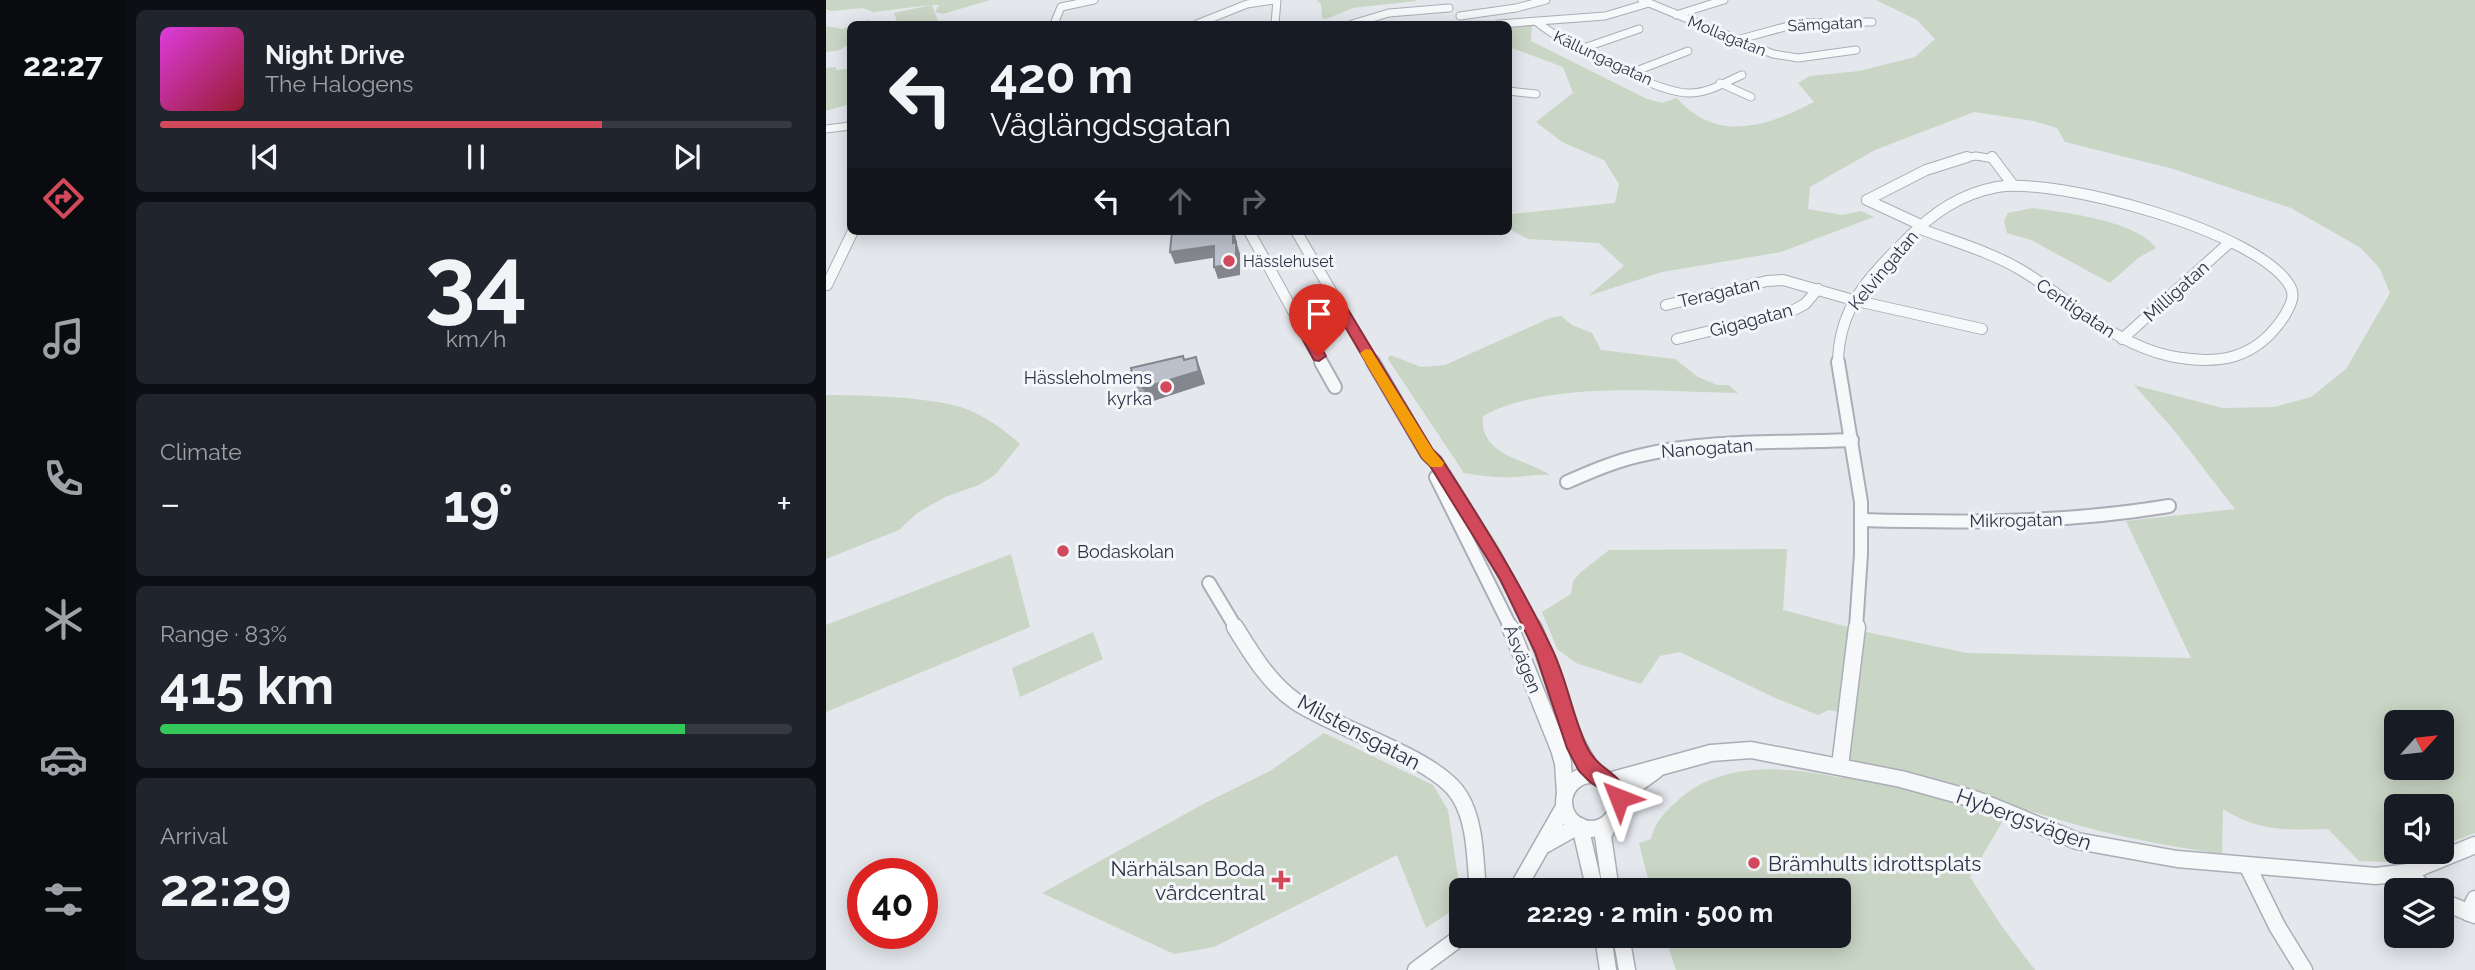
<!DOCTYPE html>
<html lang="en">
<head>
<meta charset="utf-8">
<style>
  :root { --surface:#171b24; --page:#20242c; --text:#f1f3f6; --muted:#9ea1a6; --line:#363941; --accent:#d1495b }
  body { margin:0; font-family:Raleway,sans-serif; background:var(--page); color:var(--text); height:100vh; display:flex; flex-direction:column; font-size:26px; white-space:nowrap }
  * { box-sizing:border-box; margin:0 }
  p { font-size:23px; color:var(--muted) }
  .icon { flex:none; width:38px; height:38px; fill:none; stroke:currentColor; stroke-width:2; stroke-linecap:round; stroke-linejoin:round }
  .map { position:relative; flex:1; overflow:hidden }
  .sheet { display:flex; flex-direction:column; gap:10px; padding:10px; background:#0d0f14; width:700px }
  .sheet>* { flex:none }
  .top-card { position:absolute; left:21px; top:21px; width:665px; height:214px; border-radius:10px; box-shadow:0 4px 18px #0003; background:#171b24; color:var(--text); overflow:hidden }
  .needle { width:46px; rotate:63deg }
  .fabs { position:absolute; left:1558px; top:710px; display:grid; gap:14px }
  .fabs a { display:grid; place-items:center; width:70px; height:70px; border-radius:10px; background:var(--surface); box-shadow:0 4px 18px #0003; font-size:35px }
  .speed { position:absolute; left:21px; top:858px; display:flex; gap:14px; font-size:35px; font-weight:700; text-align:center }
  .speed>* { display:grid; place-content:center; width:91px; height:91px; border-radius:50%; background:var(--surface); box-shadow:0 4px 18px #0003; line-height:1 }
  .speed .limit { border:10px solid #d22; background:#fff; color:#111 }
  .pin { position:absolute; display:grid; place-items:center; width:60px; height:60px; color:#fff; margin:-72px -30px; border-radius:50% 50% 50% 0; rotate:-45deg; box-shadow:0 0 7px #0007 }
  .pin .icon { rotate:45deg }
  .me { position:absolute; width:77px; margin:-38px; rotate:315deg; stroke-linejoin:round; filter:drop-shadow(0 0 5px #0008) }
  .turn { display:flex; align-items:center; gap:24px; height:147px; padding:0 28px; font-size:32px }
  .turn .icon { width:91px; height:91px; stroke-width:2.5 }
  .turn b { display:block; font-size:49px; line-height:60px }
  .lanes { display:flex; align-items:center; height:66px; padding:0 28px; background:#0003; justify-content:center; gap:35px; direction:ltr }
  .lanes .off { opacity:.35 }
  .big { font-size:52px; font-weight:700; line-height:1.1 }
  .sheet .tile { flex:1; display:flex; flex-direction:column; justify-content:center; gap:10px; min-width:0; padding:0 24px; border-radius:10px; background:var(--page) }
  .sheet .dial { align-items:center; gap:0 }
  .dial b { font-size:91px; line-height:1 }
  .song { display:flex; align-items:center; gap:21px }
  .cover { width:84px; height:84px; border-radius:10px; background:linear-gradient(135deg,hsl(300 70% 55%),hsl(350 70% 35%)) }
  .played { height:7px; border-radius:4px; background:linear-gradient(90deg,var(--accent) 70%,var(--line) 70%) }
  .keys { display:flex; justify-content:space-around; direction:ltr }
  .heat { display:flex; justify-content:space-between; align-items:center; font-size:38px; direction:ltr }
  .charge { height:10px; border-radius:5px; background:linear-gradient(90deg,#34c759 83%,var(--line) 0) }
  .trip { position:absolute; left:623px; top:878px; width:402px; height:70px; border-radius:10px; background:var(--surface); box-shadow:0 4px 18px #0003; font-weight:700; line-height:70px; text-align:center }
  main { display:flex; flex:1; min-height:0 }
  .dock { display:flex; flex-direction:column; width:126px; justify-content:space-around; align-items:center; background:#090b0e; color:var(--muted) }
  .dock .icon { width:49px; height:49px }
  .dock .selected { color:var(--accent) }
  .dock b { font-size:32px; color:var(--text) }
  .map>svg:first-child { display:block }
  .green { fill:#c9d6c5; fill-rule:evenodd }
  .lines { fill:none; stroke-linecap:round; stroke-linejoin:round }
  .minor-far3-casing { stroke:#a9aeb7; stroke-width:9 }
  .minor-far2-casing { stroke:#a9aeb7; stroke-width:12 }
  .minor-far1-casing { stroke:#a9aeb7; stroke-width:16 }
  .minor-casing { stroke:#a9aeb7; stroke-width:19 }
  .minor-far3 { stroke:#f7f8fa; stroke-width:7 }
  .minor-far2 { stroke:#f7f8fa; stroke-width:10 }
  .minor-far1 { stroke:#f7f8fa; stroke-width:12 }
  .minor { stroke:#f7f8fa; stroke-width:16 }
  .wall { fill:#a1a5ae }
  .shaded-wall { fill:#83868d }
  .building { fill:#bbc0ca; stroke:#83868d; stroke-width:2 }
  .route { fill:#d1495b; stroke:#882f3b; stroke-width:2 }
  .slow { fill:#f59e0b }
  .poi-dot { fill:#d1495b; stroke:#f4f6f9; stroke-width:2.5 }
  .labels { text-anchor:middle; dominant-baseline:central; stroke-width:6; stroke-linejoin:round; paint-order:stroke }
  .far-street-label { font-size:16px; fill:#2b3445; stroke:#f4f6f9 }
  .far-poi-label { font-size:16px; fill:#2b3445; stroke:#f4f6f9; text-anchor:start }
  .street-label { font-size:18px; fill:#2b3445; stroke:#f4f6f9 }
  .poi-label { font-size:18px; fill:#2b3445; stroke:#f4f6f9; text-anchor:end }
  .near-street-label { font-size:21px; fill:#2b3445; stroke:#f4f6f9 }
  .near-poi-label { font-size:21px; fill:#2b3445; stroke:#f4f6f9; text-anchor:start }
</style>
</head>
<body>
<main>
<nav class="dock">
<b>22:27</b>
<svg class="icon selected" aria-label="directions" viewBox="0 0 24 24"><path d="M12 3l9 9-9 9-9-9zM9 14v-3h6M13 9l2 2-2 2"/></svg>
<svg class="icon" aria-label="music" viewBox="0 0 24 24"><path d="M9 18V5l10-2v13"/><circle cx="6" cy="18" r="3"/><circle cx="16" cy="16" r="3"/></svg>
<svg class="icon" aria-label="phone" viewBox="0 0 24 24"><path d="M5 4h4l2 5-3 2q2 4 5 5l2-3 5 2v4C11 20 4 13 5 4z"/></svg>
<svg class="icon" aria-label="climate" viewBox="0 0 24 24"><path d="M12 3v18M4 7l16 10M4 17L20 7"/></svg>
<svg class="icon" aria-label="car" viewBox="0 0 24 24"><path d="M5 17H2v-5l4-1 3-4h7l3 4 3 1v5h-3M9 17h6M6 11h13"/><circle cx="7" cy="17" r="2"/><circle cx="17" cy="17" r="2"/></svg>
<svg class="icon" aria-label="filters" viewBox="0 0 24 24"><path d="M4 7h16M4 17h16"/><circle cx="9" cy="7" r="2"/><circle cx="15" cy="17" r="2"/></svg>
</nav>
<section class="sheet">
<div class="tile">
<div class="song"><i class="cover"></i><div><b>Night Drive</b><p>The Halogens</p></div></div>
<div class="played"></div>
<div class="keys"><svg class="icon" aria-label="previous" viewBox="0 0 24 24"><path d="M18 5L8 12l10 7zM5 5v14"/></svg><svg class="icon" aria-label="pause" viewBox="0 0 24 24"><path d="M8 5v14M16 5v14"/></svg><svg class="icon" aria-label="next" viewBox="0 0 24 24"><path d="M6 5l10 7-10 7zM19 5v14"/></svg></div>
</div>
<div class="tile dial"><b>34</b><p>km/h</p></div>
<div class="tile"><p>Climate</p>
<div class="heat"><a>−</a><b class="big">19°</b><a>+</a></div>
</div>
<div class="tile"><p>Range · 83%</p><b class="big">415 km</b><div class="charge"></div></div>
<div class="tile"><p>Arrival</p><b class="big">22:29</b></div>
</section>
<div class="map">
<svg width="1649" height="970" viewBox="0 0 1649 970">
  <rect width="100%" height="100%" fill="#e4e7ec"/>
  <!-- green -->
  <g class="green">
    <path d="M0,0H164L117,14L109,12L113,5H106L112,21L72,24L68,13L105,5L47,12L37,8L5,11L0,9Z"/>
    <path d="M491,0H589L590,1L527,8L500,19L496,18L495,4Z"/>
    <path d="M1050,0H1649V833L1615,846V807H1570V852H1593L1560,862L1533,861L1502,829C1462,830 1433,832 1397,809L1396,854C1322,844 1257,829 1186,805L1144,877L1175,925L1209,970H850L839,936H1013V891H825L813,843L825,839C829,823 836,815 848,804C892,760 960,766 1016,778L1027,715L1003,710L992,715L947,697L854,652L834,656L815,684L750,663L731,649L716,612L745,594L747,581L755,572L783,550L961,549L957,610L1045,633L1141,653L1365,658L1300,521L1409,509L1347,429L1308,385L1397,408L1448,407L1485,397L1520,369L1564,293L1554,269L1535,248L1465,208L1344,168L1239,142L1231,128L1208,121L1148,112L1049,150L984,187L982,209L1016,215L1035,211L1048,217L955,252L836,272L762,296L798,266L773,243L702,239L683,229L686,214L789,203L793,184L778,160L736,142L710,122L747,93L737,67L683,47L682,24H581L619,21L703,20L706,26L705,41L821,99L836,103L851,98C891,144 942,126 988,102L972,83L984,76L1033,71L1089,57L1109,39L1091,20ZM1570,723H1615V768H1570Z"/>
    <path d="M42,20L49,23L24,24V43L14,50L0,52V26L17,29Z"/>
    <path d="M10,67V70L24,69V104L0,111V68Z"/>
    <path d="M1206,208C1237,212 1312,221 1330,248L1312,258L1284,283L1205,240L1181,233L1178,221L1182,213Z"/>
    <path d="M735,316L746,325L766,333L775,350L849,359L872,377L891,385H903L912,393C838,392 722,380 657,416C653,456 698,458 724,475C712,474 702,476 690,477C672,478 655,476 638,473L562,359L564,355L595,367L619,365L724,318Z"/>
    <path d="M0,395C34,395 110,397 140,409C161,417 177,429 194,444L169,475L153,485L119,497L91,513L73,530L0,559Z"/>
    <path d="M185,554L204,627L0,712V625Z"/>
    <path d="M267,632L277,659L194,697L186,668Z"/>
    <path d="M498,733L607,785L622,810L635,897L629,909L600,928L571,855L388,947L348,954L216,893L381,802L444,771Z"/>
  </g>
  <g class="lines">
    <defs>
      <g id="minor-far3">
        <path d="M816,0L947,54L972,58L1030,50"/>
        <path d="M850,15L898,0"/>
        <path d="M634,16L690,8L720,0"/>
        <path d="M711,22C736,43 833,94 864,93C883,93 899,82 916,75"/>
        <path d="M228,24L235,7L268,0"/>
        <path d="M371,24L421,4L448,0"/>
        <path d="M449,24L451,0"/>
        <path d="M526,24L563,13L623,8"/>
        <path d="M673,24L779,16L823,3"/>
        <path d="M911,40L973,23L1046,22"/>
        <path d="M755,49L813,29"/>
        <path d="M805,73L862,51"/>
        <path d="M894,83L925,97"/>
        <path d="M682,91L710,94"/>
        <path d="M0,129L24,126"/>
        <path d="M1132,159L1150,156L1168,159"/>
      </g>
      <g id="minor-far2">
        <path d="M1166,157L1187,185"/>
        <path d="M1041,200L1100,170L1141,157"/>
        <path d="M1041,200L1095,225"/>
        <path d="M423,231L496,364"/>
        <path d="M470,231L548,364"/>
        <path d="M1,285L27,231"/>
        <path d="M840,305L941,281L957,280L1027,300L1156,329"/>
        <path d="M472,320L514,308"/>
        <path d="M851,339L966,311L979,304L992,289"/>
        <path d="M1296,339L1403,243"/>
        <path d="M1012,364C1012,307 1044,276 1081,239C1107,213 1134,194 1171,187C1231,177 1432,231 1464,286C1470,296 1464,306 1459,315C1431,359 1394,366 1344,356C1285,343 1245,300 1195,270C1163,251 1126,241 1092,228"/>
      </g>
      <g id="minor-far1">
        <path d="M495,362L509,387"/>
        <path d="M547,362L601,454L610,462L667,553L708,628"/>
        <path d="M1012,362L1035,502V554L1030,628"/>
        <path d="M610,477L685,628"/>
        <path d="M741,482C764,472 787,462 812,456C881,439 955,443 1026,440"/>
        <path d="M1036,520C1139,523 1241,523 1343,506"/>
        <path d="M383,583L410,628"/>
      </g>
      <g id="minor">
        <path d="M409,627C425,653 443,683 469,701C509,729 612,758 634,797C650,823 649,861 652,891"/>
        <path d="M684,627L733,749L737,763L739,794"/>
        <path d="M707,627C730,676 737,733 771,776"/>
        <path d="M1014,766L1031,627"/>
        <circle cx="765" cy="802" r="27"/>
        <path d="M783,781L885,753L925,750L1075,779L1151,800L1251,841L1351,859L1550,876L1583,872L1649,845"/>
        <path d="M793,805L808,786L830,770"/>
        <path d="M785,820L777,836L785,891"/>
        <path d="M754,826L769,891"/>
        <path d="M720,844L752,826"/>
        <path d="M1422,867L1451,926L1478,970"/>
        <path d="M1583,872L1600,891"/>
        <path d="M690,891L738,807"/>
        <path d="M721,891L741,888L750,891"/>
        <path d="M1615,901L1649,915"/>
        <path d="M1643,913L1649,899"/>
        <path d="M777,936L782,970"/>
        <path d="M795,936L801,970"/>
        <path d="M590,970L636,936"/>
      </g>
    </defs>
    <!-- minor-far3 casing -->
    <use href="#minor-far3" class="minor-far3-casing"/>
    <!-- minor-far2 casing -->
    <use href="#minor-far2" class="minor-far2-casing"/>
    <!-- minor-far1 casing -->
    <use href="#minor-far1" class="minor-far1-casing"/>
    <!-- minor casing -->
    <use href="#minor" class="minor-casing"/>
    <!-- minor-far3 -->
    <use href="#minor-far3" class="minor-far3"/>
    <!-- minor-far2 -->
    <use href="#minor-far2" class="minor-far2"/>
    <!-- minor-far1 -->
    <use href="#minor-far1" class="minor-far1"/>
    <!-- minor -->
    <use href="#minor" class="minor"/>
  </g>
  <!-- wall -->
  <path class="wall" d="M370,357L375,371L379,384L324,402L322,397L315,396L308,383L359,360Z"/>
  <!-- shaded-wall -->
  <g class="shaded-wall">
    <path d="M407,231H408L410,239L411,244L414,254V275L392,279L388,267L407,243Z"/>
    <path d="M388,246L392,257L349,264L344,252Z"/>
    <path d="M370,357L375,371L379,384L324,402L317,388L363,370Z"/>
  </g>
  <!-- building -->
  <g class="building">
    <path d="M346,231H407V243L410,242V264L388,267V246L344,252Z"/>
    <path d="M357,356L358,360L370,357L373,371L317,388L316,383H308L305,368Z"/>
  </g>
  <!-- route -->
  <path class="route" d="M514,304L521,308L607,450L615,458C655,520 694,582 726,649C741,680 746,714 760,745C772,772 793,769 803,798L800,805L793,807L785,805L781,793L764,782L753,771L741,748L709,652L674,579L604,466L596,458L511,313L480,322L500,356L493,361L488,360L466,320L468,317Z"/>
  <!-- slow -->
  <path class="slow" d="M540,349L545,350L607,450L618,463L616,467H605L596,458L534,353Z"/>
  <!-- markers -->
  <g class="poi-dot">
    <circle cx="403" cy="261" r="7"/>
    <circle cx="340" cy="387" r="7"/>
    <circle cx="237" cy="551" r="7"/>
    <circle cx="928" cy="863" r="7"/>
    <path d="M451.5 869.5h7v7h7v7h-7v7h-7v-7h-7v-7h7z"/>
  </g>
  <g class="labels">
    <!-- far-street labels -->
    <g class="far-street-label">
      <text transform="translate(999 24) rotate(-3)">Sämgatan</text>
      <text transform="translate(901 36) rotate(22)">Mollagatan</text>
      <text transform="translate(777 58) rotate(25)">Källungagatan</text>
    </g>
    <!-- far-poi labels -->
    <g class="far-poi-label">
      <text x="417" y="261">Hässlehuset</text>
    </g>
    <!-- street labels -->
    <g class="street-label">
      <text transform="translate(1057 270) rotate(-50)">Kelvingatan</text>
      <text transform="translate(1350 291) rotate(-42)">Milligatan</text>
      <text transform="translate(893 292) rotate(-13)">Teragatan</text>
      <text transform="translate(1250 308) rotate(34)">Centigatan</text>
      <text transform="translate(925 320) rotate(-15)">Gigagatan</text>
      <text transform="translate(881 448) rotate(-4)">Nanogatan</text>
      <text transform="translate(1190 520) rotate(-1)">Mikrogatan</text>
      <text transform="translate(697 659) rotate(68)">Åsvägen</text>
    </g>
    <!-- poi labels -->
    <g class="poi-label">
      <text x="326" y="377">Hässleholmens<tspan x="326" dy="21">kyrka</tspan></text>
      <text x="251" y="551" text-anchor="start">Bodaskolan</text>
    </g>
    <!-- near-street labels -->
    <g class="near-street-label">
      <text transform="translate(533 732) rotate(28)">Milstensgatan</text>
      <text transform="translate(1198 819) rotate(20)">Hybergsvägen</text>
    </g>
    <!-- near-poi labels -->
    <g class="near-poi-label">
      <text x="942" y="863">Brämhults idrottsplats</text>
      <text x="439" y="868" text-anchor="end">Närhälsan Boda<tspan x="439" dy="24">vårdcentral</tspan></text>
    </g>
  </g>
</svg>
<div class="fabs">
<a><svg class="needle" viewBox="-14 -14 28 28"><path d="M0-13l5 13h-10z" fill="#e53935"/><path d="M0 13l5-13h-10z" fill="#9ea1a6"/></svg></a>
<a><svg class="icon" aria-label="sound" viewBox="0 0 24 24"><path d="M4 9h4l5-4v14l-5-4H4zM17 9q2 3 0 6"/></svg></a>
<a><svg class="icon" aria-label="layers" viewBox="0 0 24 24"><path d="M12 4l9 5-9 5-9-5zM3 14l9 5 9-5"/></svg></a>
</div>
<div class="speed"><div class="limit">40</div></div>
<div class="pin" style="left:493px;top:356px;background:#d93025"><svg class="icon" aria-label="arrive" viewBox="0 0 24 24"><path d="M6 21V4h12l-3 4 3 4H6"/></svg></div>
<svg class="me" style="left:793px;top:798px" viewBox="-20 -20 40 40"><path d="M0-17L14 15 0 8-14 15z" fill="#d1495b" stroke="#fff" stroke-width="4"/></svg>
<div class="trip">22:29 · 2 min · 500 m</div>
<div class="top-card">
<div class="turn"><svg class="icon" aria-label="left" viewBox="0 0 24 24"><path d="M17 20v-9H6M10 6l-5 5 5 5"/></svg><div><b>420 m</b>Våglängdsgatan</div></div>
<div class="lanes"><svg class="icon" aria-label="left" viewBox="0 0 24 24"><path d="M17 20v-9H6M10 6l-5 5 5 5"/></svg><svg class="icon off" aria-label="ahead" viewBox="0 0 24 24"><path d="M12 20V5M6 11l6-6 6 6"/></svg><svg class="icon off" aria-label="right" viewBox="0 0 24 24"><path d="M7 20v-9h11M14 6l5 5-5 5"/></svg></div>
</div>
</div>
</main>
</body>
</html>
